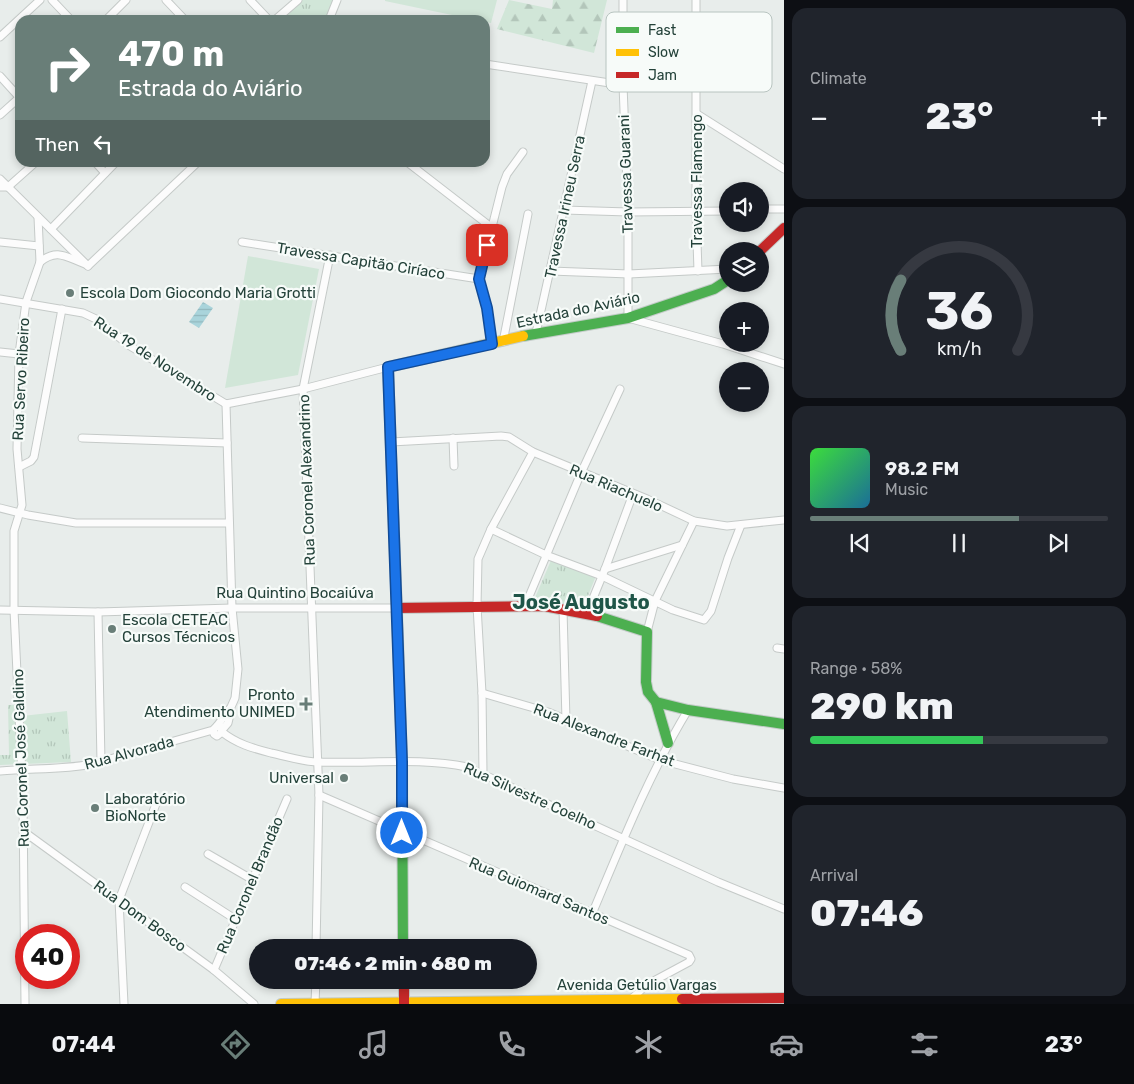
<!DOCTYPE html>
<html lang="en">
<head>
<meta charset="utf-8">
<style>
  :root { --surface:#171b24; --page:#20242c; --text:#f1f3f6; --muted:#9ea1a6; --line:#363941; --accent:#697e78 }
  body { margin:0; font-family:Rubik,sans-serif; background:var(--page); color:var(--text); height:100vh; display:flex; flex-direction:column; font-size:19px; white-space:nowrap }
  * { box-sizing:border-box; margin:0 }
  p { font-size:16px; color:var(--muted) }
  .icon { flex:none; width:28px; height:28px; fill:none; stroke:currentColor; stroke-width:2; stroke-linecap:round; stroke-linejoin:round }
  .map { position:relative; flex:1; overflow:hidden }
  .side { display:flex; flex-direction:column; gap:8px; padding:8px; background:#0d0f14; width:350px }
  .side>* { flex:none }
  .banner { position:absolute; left:15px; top:15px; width:475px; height:152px; border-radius:15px; box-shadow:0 2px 8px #0003; background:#697e78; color:#fff; overflow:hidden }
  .tools { position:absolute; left:719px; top:182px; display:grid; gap:10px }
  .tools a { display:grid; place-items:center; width:50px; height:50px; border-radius:50%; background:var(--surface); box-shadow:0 2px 8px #0003; font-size:25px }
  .speed { position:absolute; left:15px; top:924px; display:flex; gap:10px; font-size:25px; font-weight:700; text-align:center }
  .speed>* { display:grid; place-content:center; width:65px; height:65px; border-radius:50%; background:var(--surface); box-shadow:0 2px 8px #0003; line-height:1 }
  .speed .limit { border:8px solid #d22; background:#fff; color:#111 }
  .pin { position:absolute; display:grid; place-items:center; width:42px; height:42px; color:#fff; margin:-21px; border-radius:10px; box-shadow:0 2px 8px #0006 }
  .me { position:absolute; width:55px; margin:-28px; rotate:0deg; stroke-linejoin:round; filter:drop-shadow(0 0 4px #0008) }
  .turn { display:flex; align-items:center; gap:18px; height:105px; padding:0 20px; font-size:22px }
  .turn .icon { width:65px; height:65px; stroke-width:2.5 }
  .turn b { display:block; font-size:35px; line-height:42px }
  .then { display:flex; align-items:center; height:48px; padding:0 20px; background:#0003; gap:10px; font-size:19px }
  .big { font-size:38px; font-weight:800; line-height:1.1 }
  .side .widget { flex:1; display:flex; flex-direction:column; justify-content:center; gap:8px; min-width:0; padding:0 18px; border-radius:15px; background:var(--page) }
  .side .dial { align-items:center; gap:0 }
  .dial svg { height:130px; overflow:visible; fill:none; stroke:var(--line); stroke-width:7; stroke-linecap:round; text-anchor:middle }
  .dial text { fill:var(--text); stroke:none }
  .song { display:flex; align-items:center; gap:15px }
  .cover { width:60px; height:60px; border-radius:8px; background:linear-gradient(135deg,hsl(120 70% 55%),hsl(200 70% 35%)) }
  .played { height:5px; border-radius:2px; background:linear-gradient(90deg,var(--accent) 70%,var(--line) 70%) }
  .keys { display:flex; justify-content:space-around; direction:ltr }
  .heat { display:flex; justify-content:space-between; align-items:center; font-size:28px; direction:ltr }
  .charge { height:8px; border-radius:4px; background:linear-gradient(90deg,#34c759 58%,var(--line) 0) }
  .trip { position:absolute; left:249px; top:939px; width:288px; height:50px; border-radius:25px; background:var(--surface); box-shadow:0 2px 8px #0003; font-weight:800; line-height:50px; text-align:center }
  .tab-bar { display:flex; height:80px; justify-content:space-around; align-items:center; background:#090b0e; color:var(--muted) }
  .tab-bar .icon { width:35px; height:35px }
  .tab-bar .on { color:var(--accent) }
  .tab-bar b { font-size:22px; color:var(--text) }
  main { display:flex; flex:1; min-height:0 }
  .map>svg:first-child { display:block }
  .grass { fill:url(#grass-tufts) }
  .forest { fill:url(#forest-firs) }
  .garden { fill:#d1e6d8 }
  .water { fill:url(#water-rules) }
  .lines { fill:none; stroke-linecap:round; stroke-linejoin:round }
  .street-casing { stroke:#c5cac8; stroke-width:9 }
  .fast-casing { stroke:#c3cbc8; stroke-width:12 }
  .slow-casing { stroke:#c3cbc8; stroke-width:12 }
  .jam-casing { stroke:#c3cbc8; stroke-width:12 }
  .street { stroke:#fcfcfc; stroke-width:7 }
  .fast { stroke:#4caf50; stroke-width:10 }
  .slow { stroke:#ffc107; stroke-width:10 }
  .jam { stroke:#c62828; stroke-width:10 }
  .route-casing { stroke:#114b97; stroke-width:12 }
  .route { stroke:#1a73e8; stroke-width:9 }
  .poi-dot { fill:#697e78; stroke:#f7fbf9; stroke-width:2 }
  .labels { text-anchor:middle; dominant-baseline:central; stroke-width:4.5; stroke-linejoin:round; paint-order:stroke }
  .street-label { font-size:15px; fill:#24423a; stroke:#f7fbf9 }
  .poi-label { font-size:15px; fill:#24423a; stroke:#f7fbf9; text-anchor:start }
  .district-label { font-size:20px; font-weight:bold; fill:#1f5548; stroke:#f7fbf9 }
  .key { fill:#f7fbf9; stroke:#b8c4c0; stroke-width:1 }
  .key-label { font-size:14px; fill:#24423a }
</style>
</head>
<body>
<main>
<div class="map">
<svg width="784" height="1004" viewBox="0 0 784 1004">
  <defs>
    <pattern id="grass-tufts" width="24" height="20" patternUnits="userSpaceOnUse" patternTransform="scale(1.25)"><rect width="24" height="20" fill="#d1e6d8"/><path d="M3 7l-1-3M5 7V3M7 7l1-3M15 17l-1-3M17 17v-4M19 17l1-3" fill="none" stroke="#b3c6ba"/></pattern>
    <pattern id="forest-firs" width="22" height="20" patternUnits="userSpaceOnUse" patternTransform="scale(1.25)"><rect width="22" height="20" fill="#d1e6d8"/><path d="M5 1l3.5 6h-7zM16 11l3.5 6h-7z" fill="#b3c6ba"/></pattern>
    <pattern id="water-rules" width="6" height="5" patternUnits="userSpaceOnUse" patternTransform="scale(1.25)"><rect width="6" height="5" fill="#a9d4db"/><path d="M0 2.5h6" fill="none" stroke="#91b7bd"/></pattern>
  </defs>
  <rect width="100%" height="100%" fill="#e8edeb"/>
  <!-- grass -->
  <g class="grass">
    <path d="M302,0H333L325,20H280Z"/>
    <path d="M552,558L596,576L583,608L534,600Z"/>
    <path d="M8,705H20L22,716L67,711L71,762L0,765V755H9Z"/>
  </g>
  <!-- forest -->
  <path class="forest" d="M509,0L552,9L553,0H607L594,53L497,29Z"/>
  <!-- garden -->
  <g class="garden">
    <path d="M385,0H497L491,23L485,22V20H476L385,1Z"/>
    <path d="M248,256L319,269L298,375L225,388Z"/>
    <path d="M558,570L586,582L579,599L551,587Z"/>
  </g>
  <!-- water -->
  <path class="water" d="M203,302L213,308L199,328L189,322Z"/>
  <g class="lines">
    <defs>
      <g id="street">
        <path d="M52,0L71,20"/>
        <path d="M166,0L185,20"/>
        <path d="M250,0L269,20"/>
        <path d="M623,0V85L628,212V318L723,344L784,364"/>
        <path d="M696,0V212L698,271"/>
        <path d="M106,20L126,0"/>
        <path d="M275,20L298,0"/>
        <path d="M329,20L337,0"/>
        <path d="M0,37L40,0"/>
        <path d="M485,64L623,85"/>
        <path d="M0,76L19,97"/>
        <path d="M697,114L784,169"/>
        <path d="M0,115L20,97"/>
        <path d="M95,162L105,173"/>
        <path d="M407,162L491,227"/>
        <path d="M0,179L88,266"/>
        <path d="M0,187H8L36,162"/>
        <path d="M760,209H784"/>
        <path d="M564,210L628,212L728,211"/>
        <path d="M51,229L116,162"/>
        <path d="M0,242L39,246"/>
        <path d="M242,242L479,279"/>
        <path d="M40,262C57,248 66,257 85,264"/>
        <path d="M88,266L198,162"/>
        <path d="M551,271L629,274L728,269"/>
        <path d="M0,299L83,313L96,319L130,346L226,404"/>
        <path d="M536,333L592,81"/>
        <path d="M503,342L528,214"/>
        <path d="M492,344L487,308L479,279L502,187L507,174L523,152"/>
        <path d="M0,352L19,354"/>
        <path d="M226,404L303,389L388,367"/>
        <path d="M82,438L227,443"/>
        <path d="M453,438L454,466"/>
        <path d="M391,442L501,436L509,437L533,452L647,499L694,521L727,526L784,520"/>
        <path d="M19,467L31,461L34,457L62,309"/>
        <path d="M0,508L28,515L76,523H229"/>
        <path d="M491,529L546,555L602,576L673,610L704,620L711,611L728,558L741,525"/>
        <path d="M605,569L682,545"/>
        <path d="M525,606L581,473L620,389"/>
        <path d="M563,609L566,721"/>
        <path d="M0,610L98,612L232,608H396"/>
        <path d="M98,612L101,762"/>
        <path d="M587,613L605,569L633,494"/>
        <path d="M647,632L655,601L694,521"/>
        <path d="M777,648L784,649"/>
        <path d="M482,693L548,712L660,760L733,779L784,788"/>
        <path d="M217,726L231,707L235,698L238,669L232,608L226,404"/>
        <path d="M222,730L228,723L231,710"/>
        <path d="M222,732C237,744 252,748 271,753C286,756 303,762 319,762C368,764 419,757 467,767L718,882L784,909"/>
        <path d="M0,771C31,768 62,770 92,764L213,730L217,726L221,727L222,732L217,736L214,734L213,730"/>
        <path d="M483,773L482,693L477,606L478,559L491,529L533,452"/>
        <path d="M319,795L689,955L691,959L689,962L648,984L631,999"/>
        <path d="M23,831L214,970L254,1004"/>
        <path d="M208,854L253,880"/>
        <path d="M185,887L235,919"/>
        <path d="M592,914C621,845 649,774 688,710"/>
        <path d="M316,948L319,795L303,389L330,255"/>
        <path d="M214,970L287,799"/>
        <path d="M315,1003L316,980"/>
        <path d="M25,1004L23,799L14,610V531L22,505L17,449L19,354L26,302L40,262L38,217"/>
        <path d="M124,1004L119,900L156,804"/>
      </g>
      <g id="fast">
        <path d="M523,336L628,318L714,289L728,280"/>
        <path d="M597,616L647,632L646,682L648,692L656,702L688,710L784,724"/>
        <path d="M398,639L402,762L403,948"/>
        <path d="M656,702L668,743"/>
      </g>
      <g id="slow">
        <path d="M398,639L388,367L523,336"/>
        <path d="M281,1004L682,999"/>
      </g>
      <g id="jam">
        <path d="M760,251L784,228"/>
        <path d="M396,608L544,606L597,616"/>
        <path d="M404,980V1004"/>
        <path d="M682,999L784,998"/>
      </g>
    </defs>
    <!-- street casing -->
    <use href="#street" class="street-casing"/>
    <!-- fast casing -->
    <use href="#fast" class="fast-casing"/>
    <!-- slow casing -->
    <use href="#slow" class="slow-casing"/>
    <!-- jam casing -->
    <use href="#jam" class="jam-casing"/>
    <!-- street -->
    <use href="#street" class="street"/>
    <!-- fast -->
    <use href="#fast" class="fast"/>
    <!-- slow -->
    <use href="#slow" class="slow"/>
    <!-- jam -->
    <use href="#jam" class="jam"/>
  </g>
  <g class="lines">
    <defs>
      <path id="route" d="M402,833V762L388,367L492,344L487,308L479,279L487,245"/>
    </defs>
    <!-- route casing -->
    <use href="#route" class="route-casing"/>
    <!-- route -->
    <use href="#route" class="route"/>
  </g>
  <!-- markers -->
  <g class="poi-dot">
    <circle cx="70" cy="293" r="5"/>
    <circle cx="112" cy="629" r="5"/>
    <path d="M303.5 696.5h5v5h5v5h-5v5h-5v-5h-5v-5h5z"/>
    <circle cx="344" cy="778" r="5"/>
    <circle cx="95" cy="808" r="5"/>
  </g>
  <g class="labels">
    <!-- street labels -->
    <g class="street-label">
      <text transform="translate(626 174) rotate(-92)">Travessa Guarani</text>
      <text transform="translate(697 181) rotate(-90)">Travessa Flamengo</text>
      <text transform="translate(565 207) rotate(-78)">Travessa Irineu Serra</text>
      <text transform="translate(361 261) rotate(9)">Travessa Capitão Ciríaco</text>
      <text transform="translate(578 310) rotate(-12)">Estrada do Aviário</text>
      <text transform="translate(155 359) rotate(33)">Rua 19 de Novembro</text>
      <text transform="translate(21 379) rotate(-87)">Rua Servo Ribeiro</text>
      <text transform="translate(307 480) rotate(-92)">Rua Coronel Alexandrino</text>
      <text transform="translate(616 488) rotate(23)">Rua Riachuelo</text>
      <text x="295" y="593">Rua Quintino Bocaiúva</text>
      <text transform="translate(604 735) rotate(21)">Rua Alexandre Farhat</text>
      <text transform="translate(129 753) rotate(-15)">Rua Alvorada</text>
      <text transform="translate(21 758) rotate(-92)">Rua Coronel José Galdino</text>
      <text transform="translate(530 796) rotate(24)">Rua Silvestre Coelho</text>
      <text transform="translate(250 885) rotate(-67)">Rua Coronel Brandão</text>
      <text transform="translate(539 891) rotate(23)">Rua Guiomard Santos</text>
      <text transform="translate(140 916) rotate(36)">Rua Dom Bosco</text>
      <text x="637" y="985">Avenida Getúlio Vargas</text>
    </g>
    <!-- poi labels -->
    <g class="poi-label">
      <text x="80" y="293">Escola Dom Giocondo Maria Grotti</text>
      <text x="122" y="620">Escola CETEAC<tspan x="122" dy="17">Cursos Técnicos</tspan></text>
      <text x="295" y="695" text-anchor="end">Pronto<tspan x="295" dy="17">Atendimento UNIMED</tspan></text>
      <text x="334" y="778" text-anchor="end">Universal</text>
      <text x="105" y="799">Laboratório<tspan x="105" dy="17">BioNorte</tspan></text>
    </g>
    <!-- district labels -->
    <g class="district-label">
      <text x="581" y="602">José Augusto</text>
    </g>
  </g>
  <!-- legend -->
  <rect x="606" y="12" width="166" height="80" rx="8" class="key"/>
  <rect x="616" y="27" width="23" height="6" fill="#4caf50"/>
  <rect x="616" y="49" width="23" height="7" fill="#ffc107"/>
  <rect x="616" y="72" width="23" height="6" fill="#c62828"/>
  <g class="key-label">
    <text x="648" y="35">Fast</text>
    <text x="648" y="57">Slow</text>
    <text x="648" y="80">Jam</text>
  </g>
</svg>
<div class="tools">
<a><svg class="icon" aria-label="sound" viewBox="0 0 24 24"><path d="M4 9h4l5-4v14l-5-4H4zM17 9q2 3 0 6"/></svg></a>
<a><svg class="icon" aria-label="layers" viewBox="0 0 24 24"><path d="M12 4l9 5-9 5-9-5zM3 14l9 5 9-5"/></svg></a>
<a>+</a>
<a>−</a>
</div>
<div class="speed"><div class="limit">40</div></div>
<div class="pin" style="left:487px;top:245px;background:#d93025"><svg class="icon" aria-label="arrive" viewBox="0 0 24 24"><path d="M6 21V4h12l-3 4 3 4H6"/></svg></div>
<svg class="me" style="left:402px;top:833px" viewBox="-20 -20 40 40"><circle r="17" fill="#1a73e8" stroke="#fff" stroke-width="3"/><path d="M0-11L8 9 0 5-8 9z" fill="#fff"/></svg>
<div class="trip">07:46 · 2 min · 680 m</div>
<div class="banner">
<div class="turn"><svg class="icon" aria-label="right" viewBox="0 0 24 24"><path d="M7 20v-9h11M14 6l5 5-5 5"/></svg><div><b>470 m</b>Estrada do Aviário</div></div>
<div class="then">Then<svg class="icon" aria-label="left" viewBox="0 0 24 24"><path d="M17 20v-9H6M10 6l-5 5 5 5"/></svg></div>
</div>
</div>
<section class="side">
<div class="widget"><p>Climate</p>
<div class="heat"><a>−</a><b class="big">23°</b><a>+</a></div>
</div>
<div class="widget dial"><svg viewBox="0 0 100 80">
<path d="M14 69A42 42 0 1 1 86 69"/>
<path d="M14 69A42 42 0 0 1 14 26" stroke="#697e78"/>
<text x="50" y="56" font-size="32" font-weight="700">36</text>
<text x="50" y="72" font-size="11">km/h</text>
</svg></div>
<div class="widget">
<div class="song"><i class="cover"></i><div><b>98.2 FM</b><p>Music</p></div></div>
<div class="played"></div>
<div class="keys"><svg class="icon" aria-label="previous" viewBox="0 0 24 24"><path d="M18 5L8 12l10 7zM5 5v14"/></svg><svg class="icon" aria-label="pause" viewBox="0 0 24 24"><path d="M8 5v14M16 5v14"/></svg><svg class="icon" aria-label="next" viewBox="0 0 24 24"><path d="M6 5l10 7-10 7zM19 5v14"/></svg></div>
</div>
<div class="widget"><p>Range · 58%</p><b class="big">290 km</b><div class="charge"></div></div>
<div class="widget"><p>Arrival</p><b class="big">07:46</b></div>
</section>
</main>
<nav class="tab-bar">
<b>07:44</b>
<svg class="icon on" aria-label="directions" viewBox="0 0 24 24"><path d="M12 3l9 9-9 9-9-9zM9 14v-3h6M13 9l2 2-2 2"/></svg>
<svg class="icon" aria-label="music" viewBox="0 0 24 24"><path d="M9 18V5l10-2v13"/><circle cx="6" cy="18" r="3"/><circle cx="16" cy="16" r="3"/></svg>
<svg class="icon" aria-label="phone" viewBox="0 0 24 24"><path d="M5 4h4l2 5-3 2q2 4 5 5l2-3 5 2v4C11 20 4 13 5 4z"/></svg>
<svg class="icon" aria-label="climate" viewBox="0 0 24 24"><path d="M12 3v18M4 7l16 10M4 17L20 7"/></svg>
<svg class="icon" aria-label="car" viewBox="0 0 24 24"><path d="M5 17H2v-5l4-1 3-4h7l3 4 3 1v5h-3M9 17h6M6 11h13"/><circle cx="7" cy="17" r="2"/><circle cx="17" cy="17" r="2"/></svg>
<svg class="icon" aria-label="filters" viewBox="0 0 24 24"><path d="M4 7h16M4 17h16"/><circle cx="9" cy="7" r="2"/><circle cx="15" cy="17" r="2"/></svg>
<b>23°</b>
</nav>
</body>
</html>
